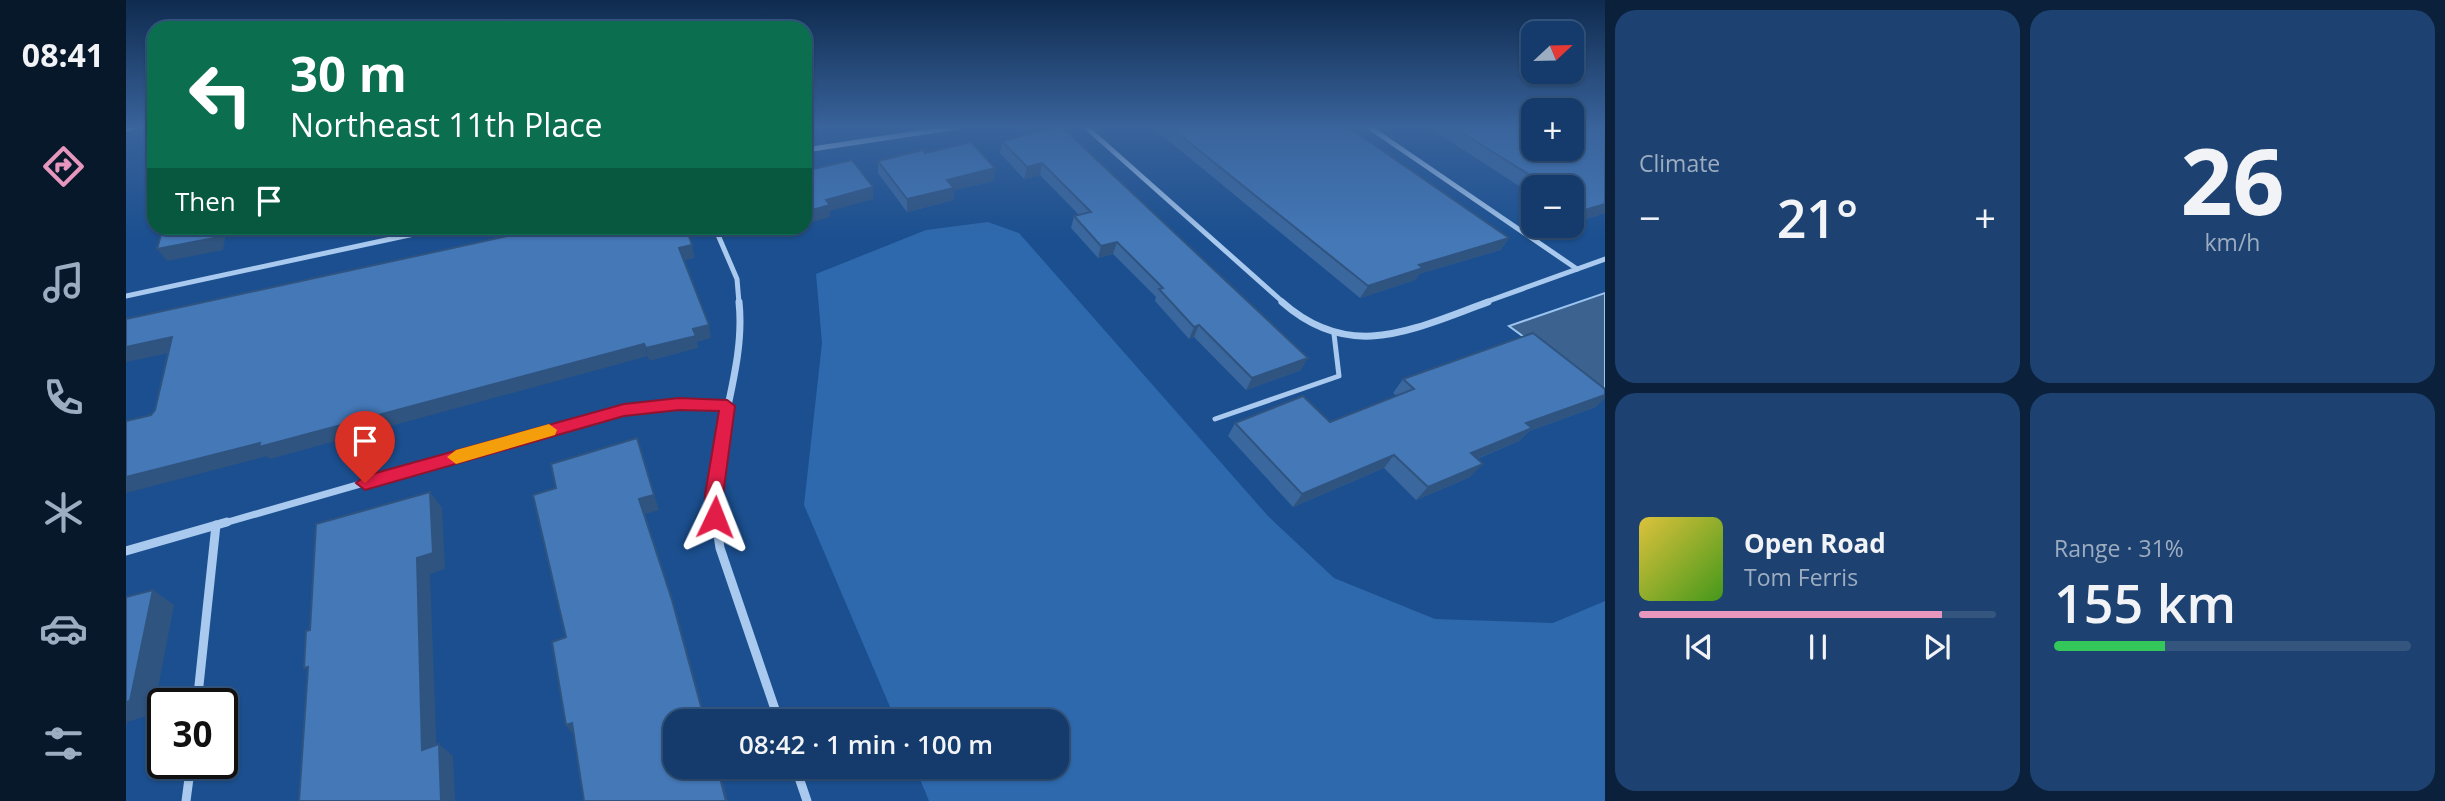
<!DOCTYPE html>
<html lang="en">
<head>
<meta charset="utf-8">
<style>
  :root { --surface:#143b6b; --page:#1d4271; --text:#f1f3f6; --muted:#9dadc1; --line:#33557e; --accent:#e797bd }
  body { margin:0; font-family:"Open Sans",sans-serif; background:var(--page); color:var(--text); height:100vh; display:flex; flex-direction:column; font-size:26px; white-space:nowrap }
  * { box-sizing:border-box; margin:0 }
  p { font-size:23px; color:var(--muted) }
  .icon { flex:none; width:38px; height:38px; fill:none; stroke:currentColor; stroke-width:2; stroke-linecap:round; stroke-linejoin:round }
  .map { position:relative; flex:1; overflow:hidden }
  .side { display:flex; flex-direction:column; gap:10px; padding:10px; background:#0b203b; width:840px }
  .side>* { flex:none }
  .hud { position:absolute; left:21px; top:21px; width:665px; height:214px; border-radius:21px; box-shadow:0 2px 5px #0004,0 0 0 2px var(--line); background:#0b6e4f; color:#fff; overflow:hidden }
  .needle { width:46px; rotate:68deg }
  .fabs { position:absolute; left:1395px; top:21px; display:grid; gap:14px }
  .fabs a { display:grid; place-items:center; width:63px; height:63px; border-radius:14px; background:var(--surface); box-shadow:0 2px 5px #0004,0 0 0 2px var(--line); font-size:35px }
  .speed { position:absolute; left:21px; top:688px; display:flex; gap:14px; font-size:35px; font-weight:700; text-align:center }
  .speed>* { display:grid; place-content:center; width:91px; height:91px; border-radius:50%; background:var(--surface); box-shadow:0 2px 5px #0004,0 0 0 2px var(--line); line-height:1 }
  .speed .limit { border:4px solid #111; border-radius:10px; background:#fff; color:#111 }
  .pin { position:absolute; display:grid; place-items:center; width:60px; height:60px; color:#fff; margin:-72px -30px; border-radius:50% 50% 50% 0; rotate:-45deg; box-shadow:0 0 7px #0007 }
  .pin .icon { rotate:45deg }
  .me { position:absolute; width:77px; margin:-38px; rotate:2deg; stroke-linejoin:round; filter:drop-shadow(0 0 5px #0008) }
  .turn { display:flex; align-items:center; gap:24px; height:147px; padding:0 28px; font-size:32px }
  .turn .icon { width:91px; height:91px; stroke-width:2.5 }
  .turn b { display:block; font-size:49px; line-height:60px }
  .then { display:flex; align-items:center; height:66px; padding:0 28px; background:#0003; gap:14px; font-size:26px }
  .big { font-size:52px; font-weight:600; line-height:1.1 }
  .side .tile { flex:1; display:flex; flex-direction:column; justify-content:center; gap:10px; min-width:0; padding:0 24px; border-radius:21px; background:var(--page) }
  .side .dial { align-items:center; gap:0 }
  .dial b { font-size:91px; line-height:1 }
  .song { display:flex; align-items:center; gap:21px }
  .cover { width:84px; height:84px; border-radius:10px; background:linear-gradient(135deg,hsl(50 70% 55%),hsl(100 70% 35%)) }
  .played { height:7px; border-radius:4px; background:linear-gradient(90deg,var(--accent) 85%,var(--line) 85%) }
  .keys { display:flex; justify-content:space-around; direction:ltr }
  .heat { display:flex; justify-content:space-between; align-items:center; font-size:38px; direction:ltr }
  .charge { height:10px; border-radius:5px; background:linear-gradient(90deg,#34c759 31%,var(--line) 0) }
  .side .tiles { flex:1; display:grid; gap:10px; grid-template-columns:repeat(2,1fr) }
  .trip { position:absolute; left:537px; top:709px; width:406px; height:70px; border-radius:21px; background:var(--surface); box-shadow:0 2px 5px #0004,0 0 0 2px var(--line); font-weight:600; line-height:70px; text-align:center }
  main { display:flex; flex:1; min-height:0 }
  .dock { display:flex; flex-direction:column; width:126px; justify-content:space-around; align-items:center; background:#08182b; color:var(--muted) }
  .dock .icon { width:49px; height:49px }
  .dock .active { color:var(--accent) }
  .dock b { font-size:32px; color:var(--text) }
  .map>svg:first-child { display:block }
  .green { fill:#2e69ad }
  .water { fill:#3c6290; stroke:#9cc4f0; stroke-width:2 }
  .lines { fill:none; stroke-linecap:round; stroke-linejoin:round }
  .service-far1 { stroke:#a9c9ee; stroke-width:4.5 }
  .service { stroke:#a9c9ee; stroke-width:5 }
  .minor-far2 { stroke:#a9c9ee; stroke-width:5 }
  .minor-far1 { stroke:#a9c9ee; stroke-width:7 }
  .minor { stroke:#a9c9ee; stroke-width:9 }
  .secondary { fill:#d6e6fa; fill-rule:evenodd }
  .wall { fill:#3a679d }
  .shaded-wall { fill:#305480 }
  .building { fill:#4478b7; stroke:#305480; stroke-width:2 }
  .route { fill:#e11d48; stroke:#92132f; stroke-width:2 }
  .slow { fill:#f59e0b }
</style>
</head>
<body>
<main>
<nav class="dock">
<b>08:41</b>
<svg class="icon active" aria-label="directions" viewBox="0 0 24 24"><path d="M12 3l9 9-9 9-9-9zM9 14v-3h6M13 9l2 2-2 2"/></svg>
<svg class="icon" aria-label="music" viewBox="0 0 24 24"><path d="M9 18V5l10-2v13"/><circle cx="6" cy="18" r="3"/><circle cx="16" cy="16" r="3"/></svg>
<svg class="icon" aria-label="phone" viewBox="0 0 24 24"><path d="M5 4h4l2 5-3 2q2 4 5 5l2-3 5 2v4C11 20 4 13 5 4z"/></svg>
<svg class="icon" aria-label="climate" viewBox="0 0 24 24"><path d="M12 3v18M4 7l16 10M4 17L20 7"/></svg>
<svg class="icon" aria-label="car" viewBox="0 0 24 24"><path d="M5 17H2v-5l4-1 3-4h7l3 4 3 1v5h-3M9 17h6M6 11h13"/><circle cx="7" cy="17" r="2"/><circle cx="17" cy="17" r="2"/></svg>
<svg class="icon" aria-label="filters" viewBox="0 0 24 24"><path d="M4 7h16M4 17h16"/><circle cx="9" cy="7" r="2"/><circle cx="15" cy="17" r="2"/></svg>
</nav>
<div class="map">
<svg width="1479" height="801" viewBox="0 0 1479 801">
  <rect width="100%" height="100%" fill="#1b4f8f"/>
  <!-- green -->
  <path class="green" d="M862,222L893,233L1142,516L1208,578L1309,619L1427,623L1479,601V801H803L789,767L931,766V721H770L678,505L696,343L690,274L800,230Z"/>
  <!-- water -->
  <path class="water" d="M1479,293V397L1383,326Z"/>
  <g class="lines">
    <!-- service-far1 -->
    <path class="service-far1" d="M275,228V236"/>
    <!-- service -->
    <path class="service" d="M1089,419L1213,376L1208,334"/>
    <!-- minor-far2 -->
    <g class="minor-far2">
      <path d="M960,127L1158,303"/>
      <path d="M1243,127L1451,269"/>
      <path d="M679,150L832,127"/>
      <path d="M589,228L611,279L613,303"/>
      <path d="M0,296L316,228"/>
      <path d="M1357,303L1479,259"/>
    </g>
    <!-- minor-far1 -->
    <g class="minor-far1">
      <path d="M1156,302C1225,363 1287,329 1362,302"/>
      <path d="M95,524L479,414L535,405L602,406"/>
      <path d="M590,524C579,452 621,375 613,302"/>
    </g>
    <!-- minor -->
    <g class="minor">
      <path d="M590,522L594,548L653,721"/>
      <path d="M0,551L101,522"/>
      <path d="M71,704L90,525"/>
      <path d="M669,766L681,801"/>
      <path d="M60,801L65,763"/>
    </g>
    <!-- secondary -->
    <path class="secondary" d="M0,127H14L0,132Z"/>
  </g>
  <!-- wall -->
  <g class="wall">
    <path d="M931,127L1175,370L1120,390L1068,337L1063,339L1029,301L1030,297L987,254L972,258L945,228L948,216L953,215L914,175L898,179L874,153L876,141Z"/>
    <path d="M1026,127H1222L1383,238L1374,250L1293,274L1289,280L1234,298Z"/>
    <path d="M1302,127H1407L1479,213L1450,222L1446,219V187H1407V195Z"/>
    <path d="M799,153L869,168L867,181L828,190L827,200L781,212L752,173V161Z"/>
    <path d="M1277,379L1470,407L1403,431L1393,441L1351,459L1344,477L1290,500L1258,468L1167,507L1102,436L1109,423L1204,422L1271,396L1267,393Z"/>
  </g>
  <!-- shaded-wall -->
  <g class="shaded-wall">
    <path d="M916,163L914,175L898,179L901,167Z"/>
    <path d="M869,168L867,181L828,190L827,200L781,212V199L821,180Z"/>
    <path d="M747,187V199L704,211V217L679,224V212L700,200Z"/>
    <path d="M1479,204V213L1450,222L1459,210Z"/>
    <path d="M90,228H101L97,250L41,261L31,249Z"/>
    <path d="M186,228H215L189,233Z"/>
    <path d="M1383,238L1374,250L1293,274L1289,280L1234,298L1242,286L1293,265Z"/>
    <path d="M991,242L987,254L972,258L975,246Z"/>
    <path d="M566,245L569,258L556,261L553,248Z"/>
    <path d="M583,325L585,338L571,342L572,348L523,361L520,348L567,329Z"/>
    <path d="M1073,325L1068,337L1063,339L1068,327Z"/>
    <path d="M46,337L58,350L0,362V347Z"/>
    <path d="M518,344L522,356L144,459L141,456L0,493V477Z"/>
    <path d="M1182,358L1175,370L1120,390L1126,378Z"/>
    <path d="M1479,395V398L1470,407L1403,431L1393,441L1333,466L1345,453L1400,423Z"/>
    <path d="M511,438L533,510L519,514L551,614L580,721H579L513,499Z"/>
    <path d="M1268,455L1258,468L1167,507L1176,494Z"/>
    <path d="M1357,464L1344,477L1290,500L1302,487Z"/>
    <path d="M304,492L316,508L319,569L304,574L311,761L296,750L291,558Z"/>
    <path d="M27,590L48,605L27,714L1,722L0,728V702Z"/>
    <path d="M446,723L448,736L440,725Z"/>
    <path d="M313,744L327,756L329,801H315Z"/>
    <path d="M591,766H592L602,801H600Z"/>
  </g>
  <!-- building -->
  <g class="building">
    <path d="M931,127H936L1182,358L1126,378L1073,325L1068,327L1033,289L1037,288L991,242L975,246L948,216L965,212L916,163L901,167L876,141Z"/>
    <path d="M1044,127H1222L1383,238L1293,265L1297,268L1242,286Z"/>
    <path d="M1327,127H1407V149H1446V127H1479V204L1459,210L1446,201V187H1423Z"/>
    <path d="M845,142L869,168L821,180L828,188L781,199L752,161L797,150L799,153Z"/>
    <path d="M726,160L747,187L700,200L704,205L679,212V171Z"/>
    <path d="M37,228H90L88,238L31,249Z"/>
    <path d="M419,228H560L566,245L553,248L583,325L567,329L570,336L520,348L518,344L133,447L134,443L0,477V421L25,415L29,410L46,337L0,347V319Z"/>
    <path d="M1407,333L1479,389V395L1400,423L1406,428L1345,453L1357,464L1302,487L1268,455L1176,494L1109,423L1177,396L1204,422L1288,389L1277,379Z"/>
    <path d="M511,438L528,495L513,499L546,600L579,721H550V766H591L600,801H458L446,723L440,725L426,642L440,637L407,495L430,488L425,464Z"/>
    <path d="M304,492L307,553L291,558L296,750L313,744L315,801H173L182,667L178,668L180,631L184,630L190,524Z"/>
    <path d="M27,590L4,701L0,702V597Z"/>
  </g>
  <!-- sky -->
  <linearGradient id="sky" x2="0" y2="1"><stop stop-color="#0f2b4f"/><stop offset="0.53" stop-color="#39639b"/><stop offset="1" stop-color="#39639b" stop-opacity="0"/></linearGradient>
  <rect width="1479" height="239" fill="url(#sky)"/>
  <!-- route -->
  <path class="route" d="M553,398L601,400L609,406L597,495V517L589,525L580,517L579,495L593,411L553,410L498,416L239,490L230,483L239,476L498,404Z"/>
  <!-- slow -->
  <path class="slow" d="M423,424L431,430L429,435L330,464L321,457L330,450Z"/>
</svg>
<div class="fabs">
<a><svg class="needle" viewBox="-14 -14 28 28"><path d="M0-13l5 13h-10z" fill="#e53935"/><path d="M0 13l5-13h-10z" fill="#9dadc1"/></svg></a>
<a>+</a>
<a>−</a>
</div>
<div class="speed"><div class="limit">30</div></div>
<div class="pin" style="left:239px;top:483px;background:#d93025"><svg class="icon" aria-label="arrive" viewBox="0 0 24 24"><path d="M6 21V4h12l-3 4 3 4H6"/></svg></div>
<svg class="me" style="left:589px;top:517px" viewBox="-20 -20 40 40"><path d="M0-17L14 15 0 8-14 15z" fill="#e11d48" stroke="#fff" stroke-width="4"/></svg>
<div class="trip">08:42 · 1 min · 100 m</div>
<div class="hud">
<div class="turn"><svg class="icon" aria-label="left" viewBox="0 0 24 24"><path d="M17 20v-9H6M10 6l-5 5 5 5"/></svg><div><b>30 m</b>Northeast 11th Place</div></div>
<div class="then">Then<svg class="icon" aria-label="arrive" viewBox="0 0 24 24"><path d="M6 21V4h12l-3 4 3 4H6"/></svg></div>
</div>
</div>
<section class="side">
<div class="tiles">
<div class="tile"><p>Climate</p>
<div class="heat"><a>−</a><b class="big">21°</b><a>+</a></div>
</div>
<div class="tile dial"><b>26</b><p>km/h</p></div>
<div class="tile">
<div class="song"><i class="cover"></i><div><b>Open Road</b><p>Tom Ferris</p></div></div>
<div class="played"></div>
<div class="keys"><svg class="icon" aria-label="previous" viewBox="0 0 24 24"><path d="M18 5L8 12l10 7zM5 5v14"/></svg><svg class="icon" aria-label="pause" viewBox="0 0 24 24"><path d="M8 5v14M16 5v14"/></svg><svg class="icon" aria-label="next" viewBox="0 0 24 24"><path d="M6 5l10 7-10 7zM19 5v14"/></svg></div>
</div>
<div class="tile"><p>Range · 31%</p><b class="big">155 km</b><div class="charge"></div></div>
</div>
</section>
</main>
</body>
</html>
